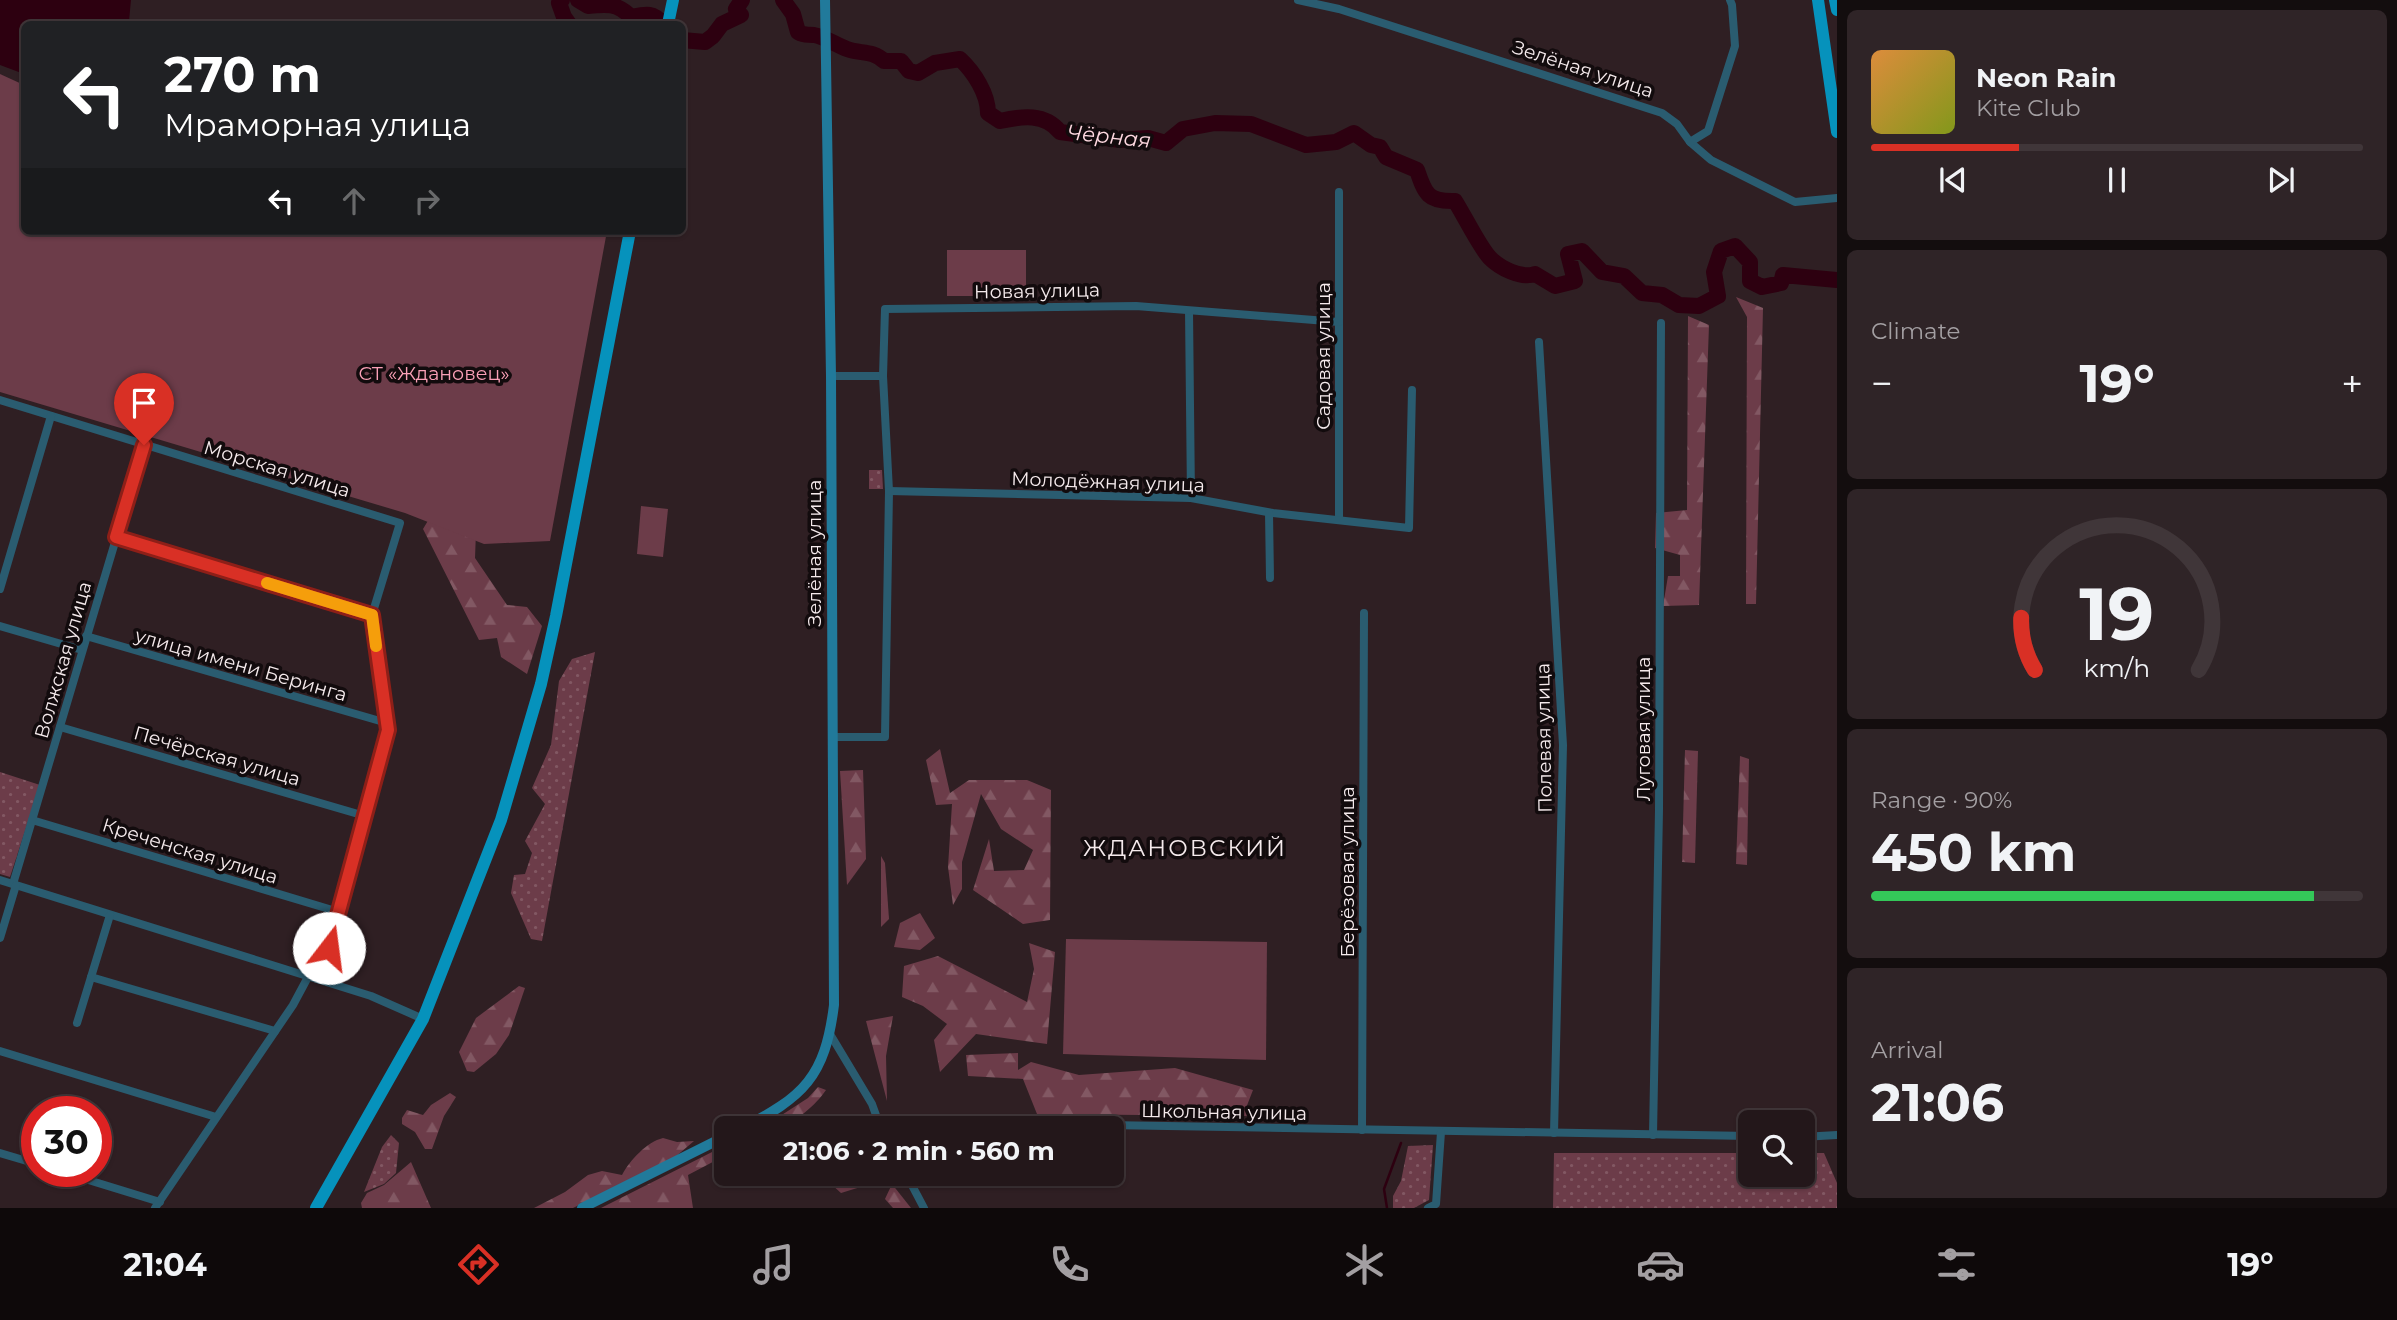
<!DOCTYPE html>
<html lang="en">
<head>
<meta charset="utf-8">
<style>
  :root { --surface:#23171a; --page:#2f2427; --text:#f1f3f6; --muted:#a39fa2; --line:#403639; --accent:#d93025 }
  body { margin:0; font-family:Montserrat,sans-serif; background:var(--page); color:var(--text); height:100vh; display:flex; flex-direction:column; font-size:26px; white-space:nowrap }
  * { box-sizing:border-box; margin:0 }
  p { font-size:23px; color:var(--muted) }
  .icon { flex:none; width:38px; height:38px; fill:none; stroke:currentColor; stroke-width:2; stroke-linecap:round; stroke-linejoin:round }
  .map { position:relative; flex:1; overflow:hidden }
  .side { display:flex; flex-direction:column; gap:10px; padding:10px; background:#130d0e; width:560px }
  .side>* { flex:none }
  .top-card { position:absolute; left:21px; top:21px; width:665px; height:214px; border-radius:10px; box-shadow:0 2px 5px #0004,0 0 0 2px var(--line); background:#202124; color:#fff; overflow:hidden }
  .buttons { position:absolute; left:1738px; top:1110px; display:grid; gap:14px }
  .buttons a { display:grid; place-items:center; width:77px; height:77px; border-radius:10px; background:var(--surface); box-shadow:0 2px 5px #0004,0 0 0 2px var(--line); font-size:35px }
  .speed { position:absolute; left:21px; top:1096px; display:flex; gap:14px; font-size:35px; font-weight:700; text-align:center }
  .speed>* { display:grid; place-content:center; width:91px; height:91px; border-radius:50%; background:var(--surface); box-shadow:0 2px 5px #0004,0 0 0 2px var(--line); line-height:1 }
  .speed .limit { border:10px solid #d22; background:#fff; color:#111 }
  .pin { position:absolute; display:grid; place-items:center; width:60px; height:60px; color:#fff; margin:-72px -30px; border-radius:50% 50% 50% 0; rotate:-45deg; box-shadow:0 0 7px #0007 }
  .pin .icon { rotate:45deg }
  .me { position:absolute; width:77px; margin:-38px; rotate:15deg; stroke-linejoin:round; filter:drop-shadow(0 0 5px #0008) }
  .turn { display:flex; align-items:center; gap:24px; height:147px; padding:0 28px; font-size:32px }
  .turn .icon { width:91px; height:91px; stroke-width:2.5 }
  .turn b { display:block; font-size:49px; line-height:60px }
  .lanes { display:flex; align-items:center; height:66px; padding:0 28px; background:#0003; justify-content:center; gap:35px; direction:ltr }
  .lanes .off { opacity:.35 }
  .big { font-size:52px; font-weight:700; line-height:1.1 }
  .side .tile { flex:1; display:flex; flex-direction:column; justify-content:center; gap:10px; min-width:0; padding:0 24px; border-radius:10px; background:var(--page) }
  .side .dial { align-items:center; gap:0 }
  .dial svg { height:182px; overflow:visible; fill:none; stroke:var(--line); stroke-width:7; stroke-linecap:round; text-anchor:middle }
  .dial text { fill:var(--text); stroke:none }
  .song { display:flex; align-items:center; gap:21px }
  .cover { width:84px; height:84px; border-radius:10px; background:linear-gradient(135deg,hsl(30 70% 55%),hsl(70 70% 35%)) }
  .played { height:7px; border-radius:4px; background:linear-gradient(90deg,var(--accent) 30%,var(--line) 30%) }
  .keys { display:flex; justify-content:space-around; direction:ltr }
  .heat { display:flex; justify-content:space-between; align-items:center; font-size:38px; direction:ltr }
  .charge { height:10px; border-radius:5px; background:linear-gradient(90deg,#34c759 90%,var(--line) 0) }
  .trip { position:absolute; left:714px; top:1116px; width:410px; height:70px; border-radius:10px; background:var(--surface); box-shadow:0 2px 5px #0004,0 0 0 2px var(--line); font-weight:700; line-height:70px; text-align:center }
  .dock { display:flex; height:112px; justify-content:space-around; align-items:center; background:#0e090a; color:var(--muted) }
  .dock .icon { width:49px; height:49px }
  .dock .active { color:var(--accent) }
  .dock b { font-size:32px; color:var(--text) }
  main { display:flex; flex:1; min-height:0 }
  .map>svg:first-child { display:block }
  .grass { fill:url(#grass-dots) }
  .forest { fill:url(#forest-firs) }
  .garden { fill:#6c3c49 }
  .water { fill:#2d0010 }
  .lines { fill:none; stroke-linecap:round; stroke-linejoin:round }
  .stream { stroke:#2d0010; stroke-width:2.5 }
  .river { stroke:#2d0010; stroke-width:16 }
  .street { stroke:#2a5c70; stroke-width:8 }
  .secondary { stroke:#217a9b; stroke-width:10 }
  .primary { stroke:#0692bc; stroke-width:12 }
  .route-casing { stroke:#8d1f18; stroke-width:18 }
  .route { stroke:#d93025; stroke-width:12 }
  .slow { stroke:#f59e0b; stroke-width:12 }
  .labels { text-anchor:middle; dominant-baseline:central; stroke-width:7; stroke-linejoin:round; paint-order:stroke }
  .street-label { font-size:19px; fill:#f5eaec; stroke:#120b0d }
  .park-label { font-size:19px; fill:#faa0b7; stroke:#120b0d }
  .water-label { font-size:21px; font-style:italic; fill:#ffd9e1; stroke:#120b0d }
  .quarter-label { font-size:23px; letter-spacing:2px; fill:#f5eaec; stroke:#120b0d }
</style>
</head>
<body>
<main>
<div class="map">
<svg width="1837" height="1208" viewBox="0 0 1837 1208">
  <defs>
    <pattern id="grass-dots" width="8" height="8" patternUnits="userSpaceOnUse" patternTransform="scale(1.75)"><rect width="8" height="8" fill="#6c3c49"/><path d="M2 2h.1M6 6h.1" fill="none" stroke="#825863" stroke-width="1.8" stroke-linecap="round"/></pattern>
    <pattern id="forest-firs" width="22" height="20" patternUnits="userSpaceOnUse" patternTransform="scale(1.75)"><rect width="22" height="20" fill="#6c3c49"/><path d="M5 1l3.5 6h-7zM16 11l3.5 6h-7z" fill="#825863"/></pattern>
  </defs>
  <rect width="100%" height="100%" fill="#2f1f23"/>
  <!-- grass -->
  <g class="grass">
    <path d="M869,470H882L883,489H869Z"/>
    <path d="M595,652L542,941L531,939L511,893L514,875L525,874L532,853L525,841L545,804L532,788L551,745L559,681L572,659Z"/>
    <path d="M0,772L40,785L10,877L0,874Z"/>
    <path d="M391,1135L399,1143L396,1173L384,1184L364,1192L382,1147Z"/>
    <path d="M1433,1145L1429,1200L1414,1208H1393V1196L1401,1181L1408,1146Z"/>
    <path d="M1554,1153H1750V1174H1802L1803,1153H1824L1837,1183V1208H1553Z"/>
  </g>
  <!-- forest -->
  <g class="forest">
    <path d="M1736,297L1763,308L1756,604H1746L1747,317Z"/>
    <path d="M1688,316L1709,325L1699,605L1663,606L1668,576H1680V555L1655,548L1656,513L1687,510Z"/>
    <path d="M429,519L476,531L475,558L507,605L527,607L542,626L527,674L501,657L497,638L479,640L423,529Z"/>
    <path d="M940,749L950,793L969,780H1027L1051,790L1050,920L1023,924L973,890L989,839L994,871L1024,870L1033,850L1001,829L981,794L962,862V889L953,905L948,867L952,804L936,805L926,760Z"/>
    <path d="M1685,750L1698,751L1695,863L1682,862Z"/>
    <path d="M1740,756L1749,759L1747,865L1736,864Z"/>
    <path d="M863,770L866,859L847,885L840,771Z"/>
    <path d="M881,856L885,863L889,919L881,927Z"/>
    <path d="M920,913L935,938L920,950L894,947L900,923Z"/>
    <path d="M1029,943L1055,952L1047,1044L976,1034L940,1072L934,1040L947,1024L923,1006L902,997L904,966L938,956L1027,1002L1034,969Z"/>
    <path d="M519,986L525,988L509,1035L496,1054L474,1072L467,1071L459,1052L476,1018Z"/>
    <path d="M893,1016L886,1056L887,1101L866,1021Z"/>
    <path d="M1018,1053V1070L1031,1062L1079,1075L1175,1068L1253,1090L1246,1108L1250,1116L1037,1114L1023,1079L968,1076L966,1055Z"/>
    <path d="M818,1087L826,1090C816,1105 795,1123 777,1128C772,1130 765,1129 760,1129L808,1098Z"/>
    <path d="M450,1093L456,1097L444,1116L432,1149H425L415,1132L402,1124V1118L407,1110L423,1115L431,1105Z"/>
    <path d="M663,1138L677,1142L694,1141L674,1158L573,1208H534L565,1192L588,1175L602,1171L622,1175C630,1160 647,1142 663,1138Z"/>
    <path d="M726,1145V1155L688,1175L693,1208H601Z"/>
    <path d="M411,1162L431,1208H362L361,1203L367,1193L384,1185Z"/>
    <path d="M820,1174H877L880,1181L841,1193Z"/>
    <path d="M892,1184L911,1208H893L885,1199Z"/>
  </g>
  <!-- garden -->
  <g class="garden">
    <path d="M0,74L24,85V231H607L550,541L484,544L405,513L0,392Z"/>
    <rect x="947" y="250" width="79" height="46"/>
    <path d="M641,506L668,509L663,557L637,554Z"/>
    <path d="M1066,939L1267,942L1266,1060L1063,1054Z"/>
  </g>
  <!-- water -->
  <path class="water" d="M0,0H131L129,21L136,24H24V74L0,65Z"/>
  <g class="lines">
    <!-- stream -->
    <path class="stream" d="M1387,1208L1384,1189L1401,1143"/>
    <!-- river -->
    <g class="river">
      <path d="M562,0L559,3L564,17L569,24"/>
      <path d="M578,0L588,6C607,4 617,3 631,17C646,14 653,12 663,24"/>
      <path d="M783,0L793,14L798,32C805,36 807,34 814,35C825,37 836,45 847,49C860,54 873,50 884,61H901L909,71L918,73L935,63L960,59C974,72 988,94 988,113L1000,121C1022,116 1045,113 1060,132L1120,140L1148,138L1166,143L1183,129L1215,123L1251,124L1306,145L1336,142L1354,133L1371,145L1380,147L1386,157L1417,170C1425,194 1428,202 1455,201C1464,215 1480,248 1490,258C1500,268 1521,279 1535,274L1555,286L1575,281L1568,254L1582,251L1602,272L1624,276L1642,293L1662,295L1679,305L1699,306L1718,296L1714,272L1721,251L1735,246L1750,262V281L1762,287L1781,283L1783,275L1837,280"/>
      <path d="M682,40L705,42L713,36L722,24L741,15L736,9L742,0"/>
    </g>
    <!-- street -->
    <g class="street">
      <path d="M1298,0L1339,9L1662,113L1677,124L1690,142L1711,160L1795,202L1837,198"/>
      <path d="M1690,142L1708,131L1735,46L1732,5L1730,0"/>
      <path d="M1339,192V520"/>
      <path d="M1189,311L1191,498"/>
      <path d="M1539,342L1563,745L1554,1133"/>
      <path d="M831,376H883L889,491L885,737H832"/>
      <path d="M883,376L885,309L1136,306L1339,322"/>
      <path d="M0,400L400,523L372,615L388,730L320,980"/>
      <path d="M889,491L1191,498L1273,513L1409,528L1412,390"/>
      <path d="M1269,513L1270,578"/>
      <path d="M116,537L372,615"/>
      <path d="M0,589L51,416"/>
      <path d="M0,626L82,650"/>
      <path d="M86,636L387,723"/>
      <path d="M60,727L365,816"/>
      <path d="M32,820L339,912"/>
      <path d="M0,880L371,996L423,1019"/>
      <path d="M13,884L144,445"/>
      <path d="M0,938L16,885"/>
      <path d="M91,977L275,1031"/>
      <path d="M77,1023L110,915"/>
      <path d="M830,1034L872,1104L881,1129"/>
      <path d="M0,1051L216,1117"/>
      <path d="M880,1127L934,1122L1750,1136"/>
      <path d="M1362,1130L1364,613"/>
      <path d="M1653,1135L1659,810L1661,323"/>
      <path d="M1802,1137L1837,1135"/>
      <path d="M0,1153L37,1164"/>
      <path d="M59,1171L160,1202"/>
      <path d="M906,1174L924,1208"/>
      <path d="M155,1208L293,1005L308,977"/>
      <path d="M1428,1208L1436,1204L1441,1132"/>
    </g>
    <!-- secondary -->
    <g class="secondary">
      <path d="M740,1129C804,1097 825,1077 834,1005L831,376L825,0"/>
      <path d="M582,1208L726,1136"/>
    </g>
    <!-- primary -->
    <g class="primary">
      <path d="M1818,0L1837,132"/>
      <path d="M1835,0L1837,10"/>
      <path d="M668,24L673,0"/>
      <path d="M316,1208L423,1019L501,820L541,684L556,616L630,231"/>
    </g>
  </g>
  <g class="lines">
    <defs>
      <path id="route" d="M144,445L116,537L372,615L388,730L329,948"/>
    </defs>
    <!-- route casing -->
    <use href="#route" class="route-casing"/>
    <!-- route -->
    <use href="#route" class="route"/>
    <!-- slow -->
    <path class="slow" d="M267,583L372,615L376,646"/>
  </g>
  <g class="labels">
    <!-- street labels -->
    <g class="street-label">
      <text transform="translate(1583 69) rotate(18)">Зелёная улица</text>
      <text transform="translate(1037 291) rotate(-1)">Новая улица</text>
      <text transform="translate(1323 356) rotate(-90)">Садовая улица</text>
      <text transform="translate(277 469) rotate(17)">Морская улица</text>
      <text transform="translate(1108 482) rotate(2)">Молодёжная улица</text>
      <text transform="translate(814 553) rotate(-90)">Зелёная улица</text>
      <text transform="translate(63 660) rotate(-74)">Волжская улица</text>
      <text transform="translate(241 665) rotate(16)">улица имени Беринга</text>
      <text transform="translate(1643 729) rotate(-90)">Луговая улица</text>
      <text transform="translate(1544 738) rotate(-91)">Полевая улица</text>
      <text transform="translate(217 756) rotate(16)">Печёрская улица</text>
      <text transform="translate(190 851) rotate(17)">Креченская улица</text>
      <text transform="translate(1347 872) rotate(-90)">Берёзовая улица</text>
      <text transform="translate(1224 1112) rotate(1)">Школьная улица</text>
    </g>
    <!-- park labels -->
    <g class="park-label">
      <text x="434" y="373">СТ «Ждановец»</text>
    </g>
    <!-- water labels -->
    <g class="water-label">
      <text transform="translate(1109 136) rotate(6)">Чёрная</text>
    </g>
    <!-- quarter labels -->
    <g class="quarter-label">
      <text x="1185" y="848">ЖДАНОВСКИЙ</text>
    </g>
  </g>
</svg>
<div class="buttons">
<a><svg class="icon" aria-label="search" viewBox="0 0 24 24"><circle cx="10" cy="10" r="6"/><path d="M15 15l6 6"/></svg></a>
</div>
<div class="speed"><div class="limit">30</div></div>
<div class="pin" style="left:144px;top:445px;background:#d93025"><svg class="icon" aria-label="arrive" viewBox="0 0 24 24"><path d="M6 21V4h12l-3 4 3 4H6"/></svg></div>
<svg class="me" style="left:329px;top:948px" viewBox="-20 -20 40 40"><circle r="19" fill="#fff"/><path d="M0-13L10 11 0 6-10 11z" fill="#d93025"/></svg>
<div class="trip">21:06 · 2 min · 560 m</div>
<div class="top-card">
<div class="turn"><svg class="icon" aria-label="left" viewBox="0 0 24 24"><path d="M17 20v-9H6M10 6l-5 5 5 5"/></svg><div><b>270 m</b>Мраморная улица</div></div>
<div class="lanes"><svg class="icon" aria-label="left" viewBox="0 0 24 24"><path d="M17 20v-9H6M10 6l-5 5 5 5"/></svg><svg class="icon off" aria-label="ahead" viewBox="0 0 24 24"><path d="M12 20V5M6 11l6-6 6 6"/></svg><svg class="icon off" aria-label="right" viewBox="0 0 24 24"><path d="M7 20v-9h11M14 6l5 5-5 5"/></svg></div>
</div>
</div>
<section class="side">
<div class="tile">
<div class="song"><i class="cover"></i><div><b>Neon Rain</b><p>Kite Club</p></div></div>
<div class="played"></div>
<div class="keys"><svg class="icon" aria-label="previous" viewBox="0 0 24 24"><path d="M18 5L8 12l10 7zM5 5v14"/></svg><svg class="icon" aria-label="pause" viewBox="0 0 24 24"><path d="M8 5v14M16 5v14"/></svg><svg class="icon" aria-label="next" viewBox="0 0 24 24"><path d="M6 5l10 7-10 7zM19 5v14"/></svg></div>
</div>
<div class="tile"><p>Climate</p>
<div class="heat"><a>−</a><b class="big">19°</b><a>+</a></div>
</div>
<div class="tile dial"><svg viewBox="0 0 100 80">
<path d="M14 69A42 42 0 1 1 86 69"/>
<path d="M14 69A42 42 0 0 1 8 46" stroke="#d93025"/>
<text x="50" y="56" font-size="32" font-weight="700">19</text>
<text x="50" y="72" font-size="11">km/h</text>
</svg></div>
<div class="tile"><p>Range · 90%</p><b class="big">450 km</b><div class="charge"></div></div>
<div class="tile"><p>Arrival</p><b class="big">21:06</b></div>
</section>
</main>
<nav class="dock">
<b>21:04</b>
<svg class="icon active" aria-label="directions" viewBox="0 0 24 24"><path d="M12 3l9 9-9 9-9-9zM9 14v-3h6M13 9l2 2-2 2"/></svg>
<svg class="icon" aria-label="music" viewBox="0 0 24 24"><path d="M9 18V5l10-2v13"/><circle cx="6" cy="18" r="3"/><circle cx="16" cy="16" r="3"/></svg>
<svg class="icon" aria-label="phone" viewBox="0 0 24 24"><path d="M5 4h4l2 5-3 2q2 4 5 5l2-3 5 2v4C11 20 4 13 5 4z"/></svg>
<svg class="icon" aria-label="climate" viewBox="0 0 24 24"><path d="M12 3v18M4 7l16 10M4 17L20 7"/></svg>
<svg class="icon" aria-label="car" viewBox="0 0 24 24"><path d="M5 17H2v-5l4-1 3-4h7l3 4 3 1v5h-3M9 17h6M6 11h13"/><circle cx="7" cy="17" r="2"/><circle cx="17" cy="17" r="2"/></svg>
<svg class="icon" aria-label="filters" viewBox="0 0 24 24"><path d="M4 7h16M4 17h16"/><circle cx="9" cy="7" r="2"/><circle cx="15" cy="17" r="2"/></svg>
<b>19°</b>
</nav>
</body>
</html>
